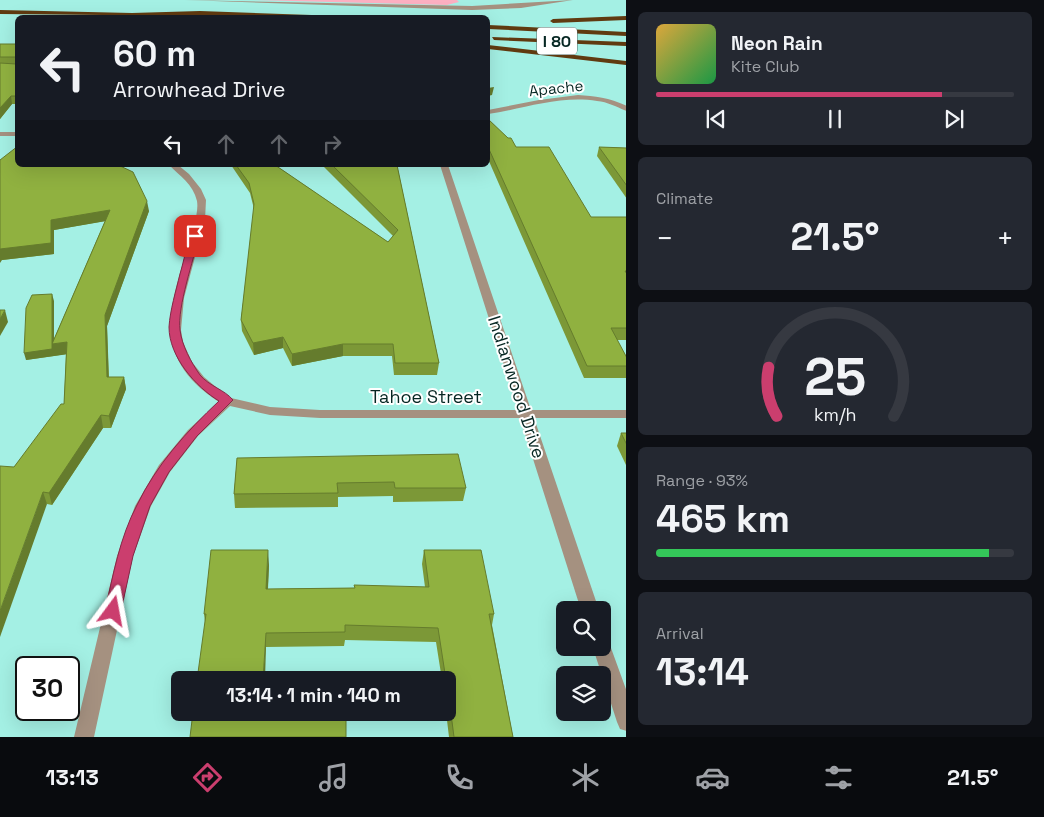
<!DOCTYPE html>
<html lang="en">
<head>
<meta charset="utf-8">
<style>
  :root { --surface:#171b24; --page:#242831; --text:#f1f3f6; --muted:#9ea1a6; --line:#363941; --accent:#cb3e6e }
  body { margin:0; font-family:"Space Grotesk",sans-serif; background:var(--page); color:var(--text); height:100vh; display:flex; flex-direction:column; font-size:19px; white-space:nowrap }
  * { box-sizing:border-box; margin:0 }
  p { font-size:16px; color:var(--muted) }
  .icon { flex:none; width:28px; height:28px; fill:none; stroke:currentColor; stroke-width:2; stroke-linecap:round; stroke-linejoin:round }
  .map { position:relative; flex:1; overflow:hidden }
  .sheet { display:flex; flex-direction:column; gap:12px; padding:12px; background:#0d0f14; width:418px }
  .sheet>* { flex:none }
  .hud { position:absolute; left:15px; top:15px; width:475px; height:152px; border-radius:8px; box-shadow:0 5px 20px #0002; background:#171b24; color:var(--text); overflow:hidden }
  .fabs { position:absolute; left:556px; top:601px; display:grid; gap:10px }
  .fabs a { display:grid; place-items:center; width:55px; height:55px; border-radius:8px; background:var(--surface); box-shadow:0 5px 20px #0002; font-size:25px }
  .speed { position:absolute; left:15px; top:656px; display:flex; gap:10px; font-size:25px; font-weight:700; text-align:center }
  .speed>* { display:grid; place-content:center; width:65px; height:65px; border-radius:50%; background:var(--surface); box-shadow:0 5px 20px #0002; line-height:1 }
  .speed .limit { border:2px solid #111; border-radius:8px; background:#fff; color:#111 }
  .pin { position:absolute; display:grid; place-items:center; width:42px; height:42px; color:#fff; margin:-21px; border-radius:10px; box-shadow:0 2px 8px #0006 }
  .me { position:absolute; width:55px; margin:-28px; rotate:13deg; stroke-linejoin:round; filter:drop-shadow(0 0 4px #0008) }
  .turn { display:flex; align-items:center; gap:18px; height:105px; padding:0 15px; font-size:22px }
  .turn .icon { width:65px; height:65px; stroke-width:2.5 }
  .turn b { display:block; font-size:35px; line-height:42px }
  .lanes { display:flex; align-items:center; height:48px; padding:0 15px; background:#0003; justify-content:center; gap:25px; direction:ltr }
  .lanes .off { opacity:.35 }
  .big { font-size:38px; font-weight:800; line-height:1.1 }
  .sheet .card { flex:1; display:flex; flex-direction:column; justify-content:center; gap:8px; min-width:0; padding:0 18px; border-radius:8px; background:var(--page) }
  .sheet .dial { align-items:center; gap:0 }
  .dial svg { height:130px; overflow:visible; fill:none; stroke:var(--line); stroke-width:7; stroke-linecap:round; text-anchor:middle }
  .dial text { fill:var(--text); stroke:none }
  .song { display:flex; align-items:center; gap:15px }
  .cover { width:60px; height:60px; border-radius:8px; background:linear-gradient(135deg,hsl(40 70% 55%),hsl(140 70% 35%)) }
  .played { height:5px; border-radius:2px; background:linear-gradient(90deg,var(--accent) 80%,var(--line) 80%) }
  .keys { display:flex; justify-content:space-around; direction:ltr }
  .heat { display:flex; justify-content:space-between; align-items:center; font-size:28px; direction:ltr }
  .charge { height:8px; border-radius:4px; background:linear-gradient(90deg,#34c759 93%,var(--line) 0) }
  .trip { position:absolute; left:171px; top:671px; width:285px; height:50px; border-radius:8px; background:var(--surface); box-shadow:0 5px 20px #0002; font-weight:800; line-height:50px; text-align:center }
  .menu { display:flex; height:80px; justify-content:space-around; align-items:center; background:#090b0e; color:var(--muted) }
  .menu .icon { width:35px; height:35px }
  .menu .active { color:var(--accent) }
  .menu b { font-size:22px; color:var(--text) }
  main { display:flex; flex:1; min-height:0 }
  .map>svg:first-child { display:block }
  .green { fill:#fcafc1 }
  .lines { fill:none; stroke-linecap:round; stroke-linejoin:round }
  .minor { fill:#a59180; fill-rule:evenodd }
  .motorway { fill:#603a10; fill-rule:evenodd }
  .wall { fill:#7c9837 }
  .shaded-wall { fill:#657c2d }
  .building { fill:#90b140; stroke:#657c2d }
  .route { fill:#cb3e6e; stroke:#842848 }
  .labels { text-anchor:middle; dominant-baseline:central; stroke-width:4; stroke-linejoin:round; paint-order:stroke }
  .far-street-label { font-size:15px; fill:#062723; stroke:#fff }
  .shield { fill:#fff; stroke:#516865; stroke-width:1 }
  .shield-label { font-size:16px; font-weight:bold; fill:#062723 }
  .street-label { font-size:18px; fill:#062723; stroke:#fff }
</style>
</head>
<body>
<main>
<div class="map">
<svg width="627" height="737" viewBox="0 0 627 737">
  <rect width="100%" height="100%" fill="#a4f0e4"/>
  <!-- green -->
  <path class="green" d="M254,0H457L459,2L447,5Z"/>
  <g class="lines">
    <!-- minor -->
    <g class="minor">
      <path d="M185,0L472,6L573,0L521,8L472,10Z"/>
      <path d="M578,95C595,96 610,98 627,106V111C616,107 608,102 597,101C560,95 523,109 488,114V110L539,100Z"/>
      <rect x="0" y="132" width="18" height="4"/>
      <path d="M169,165H178L189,174L201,189L206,200L205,220L184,298L181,330L183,342L192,362L204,377L222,392L231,398L270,407L320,410H518L440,165H448L531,410H627V418H534L599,610H581L520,418H320L270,415L230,406L198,436L170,472L151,506L133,556L94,737H74L117,556L135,506L159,465L188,430L219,402C149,356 170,308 189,242C192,229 199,214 197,201C193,184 180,176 169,165Z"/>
      <path d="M602,640L608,642L611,648L627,692V731L620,729L617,722L593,648H602Z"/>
    </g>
    <!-- motorway -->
    <g class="motorway">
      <path d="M0,10L132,13L200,11L398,18L0,14Z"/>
      <path d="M627,16V20L553,23L550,21L553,19Z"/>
      <path d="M488,25L627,32V36L488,29Z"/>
      <path d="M492,37L627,42V46L494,40Z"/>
      <path d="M488,45L627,61V65L488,49Z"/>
    </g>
  </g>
  <!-- wall -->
  <g class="wall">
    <path d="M0,44H18V104H12L0,119Z"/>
    <path d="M488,119L516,147L591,217H627V340H617L627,358V378H584L488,159Z"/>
    <path d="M18,146L149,211L107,326L109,377H124L126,389L111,428H103L52,505L47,504L14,467L64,404L66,354L54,356V355V356L26,360L54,301V339L105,221L54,230V254L2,260Z"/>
    <path d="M599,147L627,148V199L597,156Z"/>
    <path d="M231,165H275L388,242L393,236L322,165H397L439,363L437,375H394L392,356H343L292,366L283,348L254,355L242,331L241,320L254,209L250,193Z"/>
    <path d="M621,433H627V467L617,446Z"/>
    <path d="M237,458L466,488L463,501L393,502V496L338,497V507L235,508L234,494Z"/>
    <path d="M424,550L494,614L492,625L513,737H449L446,712H448V680H442L436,642L345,640L344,646L266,647L205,622L204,614L269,565L268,589L425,587L422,564Z"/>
  </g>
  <!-- shaded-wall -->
  <g class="shaded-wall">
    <path d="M494,87L492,95L488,96V88Z"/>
    <path d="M11,96L12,104L0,119V108Z"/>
    <path d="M147,201L149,211L107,326L109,389L107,377L105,315Z"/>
    <path d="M110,210L112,220L54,230V254L2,260L0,263V249L51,220Z"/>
    <path d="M52,294L54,301V344L67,342L69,354L54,356V355V356L26,360L24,353L52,344Z"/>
    <path d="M5,310L8,322L0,336V319Z"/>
    <path d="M283,337V348L254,355L253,343Z"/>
    <path d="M343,344V356L292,366V354Z"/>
    <path d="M124,377L126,389L111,428L109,416Z"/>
    <path d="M101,415L103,428L52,505L49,493Z"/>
    <path d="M43,492L47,504L0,637V611Z"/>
    <path d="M268,550L269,565L267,603L266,589Z"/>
    <path d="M266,633V647L265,680H263Z"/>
  </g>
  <!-- building -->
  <g class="building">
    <rect x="0" y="44" width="18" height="13"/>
    <path d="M18,58V96H11L0,108V63L16,64Z"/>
    <path d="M488,119L508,138H511L516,147H549L591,217H627V271H625L627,274V328H611L627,358V366H587L488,147Z"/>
    <path d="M18,146V165H118L133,172L147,201L105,315L107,377H124L109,416L101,415L49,493L43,492L0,611V466L14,467L61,404H64L67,342L52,344L110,210L51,220V243L0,249V160Z"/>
    <path d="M599,147L627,148V186Z"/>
    <path d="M236,165H275L388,242L398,230L332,165H397L439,363H395L393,344H343L292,354L283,337L253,343L241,320L254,204L249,183Z"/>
    <path d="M52,294V349L24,353L26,308L32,295Z"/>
    <path d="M0,310H5L0,319Z"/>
    <path d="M621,433H627V445Z"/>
    <path d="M458,454L466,488H395L394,482L337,483L338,493L234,494L237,458Z"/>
    <path d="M211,550H268L266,589L355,588L354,585L429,587L424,550H481L494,614H489L513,737H454L448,691V680H446L438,628L345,625V632L266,633L263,680H197L206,614H204Z"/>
    <path d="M193,712H346V737H190Z"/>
  </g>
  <!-- route -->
  <path class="route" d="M192,234L199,236C194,259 177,307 180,330C182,346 191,362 200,375C209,386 225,390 233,400L197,436L169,472L150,506L133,556L121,611L118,615L113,617L107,615L105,611C113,575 120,537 137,505C157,464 186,432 219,401C196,387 169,357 169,327C170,310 176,291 180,274C184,261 186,246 192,234Z"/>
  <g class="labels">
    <!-- far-street labels -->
    <g class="far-street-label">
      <text transform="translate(556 88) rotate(-6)">Apache</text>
    </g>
    <!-- shield labels -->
    <rect class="shield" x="537" y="27.5" width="40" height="27" rx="4"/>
    <g class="shield-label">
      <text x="557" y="41">I 80</text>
    </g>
    <!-- street labels -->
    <g class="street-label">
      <text transform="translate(517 387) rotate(72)">Indianwood Drive</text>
      <text x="426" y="396">Tahoe Street</text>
    </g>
  </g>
</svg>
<div class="fabs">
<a><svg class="icon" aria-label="search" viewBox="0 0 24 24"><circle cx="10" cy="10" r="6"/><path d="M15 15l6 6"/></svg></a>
<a><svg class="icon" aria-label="layers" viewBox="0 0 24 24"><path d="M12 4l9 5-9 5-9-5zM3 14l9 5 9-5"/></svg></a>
</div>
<div class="speed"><div class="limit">30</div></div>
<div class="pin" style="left:195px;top:236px;background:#d93025"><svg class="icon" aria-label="arrive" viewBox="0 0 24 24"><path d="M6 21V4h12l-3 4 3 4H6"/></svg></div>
<svg class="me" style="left:113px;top:611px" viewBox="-20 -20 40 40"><path d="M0-17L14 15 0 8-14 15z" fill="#cb3e6e" stroke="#fff" stroke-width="4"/></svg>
<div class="trip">13:14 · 1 min · 140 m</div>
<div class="hud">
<div class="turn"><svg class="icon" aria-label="left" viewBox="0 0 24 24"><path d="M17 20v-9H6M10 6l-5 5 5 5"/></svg><div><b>60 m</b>Arrowhead Drive</div></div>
<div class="lanes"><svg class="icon" aria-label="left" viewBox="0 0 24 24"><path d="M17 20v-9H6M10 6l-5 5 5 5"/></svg><svg class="icon off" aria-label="ahead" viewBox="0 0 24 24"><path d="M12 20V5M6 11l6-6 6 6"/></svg><svg class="icon off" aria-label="ahead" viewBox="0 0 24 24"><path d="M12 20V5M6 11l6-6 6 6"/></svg><svg class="icon off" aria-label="right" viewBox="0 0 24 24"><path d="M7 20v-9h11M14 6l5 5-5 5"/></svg></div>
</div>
</div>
<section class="sheet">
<div class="card">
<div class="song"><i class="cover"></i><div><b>Neon Rain</b><p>Kite Club</p></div></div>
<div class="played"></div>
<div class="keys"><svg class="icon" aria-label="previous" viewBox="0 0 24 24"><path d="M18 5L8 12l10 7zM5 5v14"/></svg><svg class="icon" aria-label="pause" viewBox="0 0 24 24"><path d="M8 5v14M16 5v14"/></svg><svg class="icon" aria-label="next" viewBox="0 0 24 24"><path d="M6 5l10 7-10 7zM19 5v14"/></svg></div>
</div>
<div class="card"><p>Climate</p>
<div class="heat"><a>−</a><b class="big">21.5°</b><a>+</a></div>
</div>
<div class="card dial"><svg viewBox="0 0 100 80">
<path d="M14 69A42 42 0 1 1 86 69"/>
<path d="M14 69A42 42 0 0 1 9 39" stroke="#cb3e6e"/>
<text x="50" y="56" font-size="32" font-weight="700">25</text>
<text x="50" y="72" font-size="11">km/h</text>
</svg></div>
<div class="card"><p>Range · 93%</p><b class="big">465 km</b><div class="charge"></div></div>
<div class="card"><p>Arrival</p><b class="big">13:14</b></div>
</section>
</main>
<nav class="menu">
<b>13:13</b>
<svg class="icon active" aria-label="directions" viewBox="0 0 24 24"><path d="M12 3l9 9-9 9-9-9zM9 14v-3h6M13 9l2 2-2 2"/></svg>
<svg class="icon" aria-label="music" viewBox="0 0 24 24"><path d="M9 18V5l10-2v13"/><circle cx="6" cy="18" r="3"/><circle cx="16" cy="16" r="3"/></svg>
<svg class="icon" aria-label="phone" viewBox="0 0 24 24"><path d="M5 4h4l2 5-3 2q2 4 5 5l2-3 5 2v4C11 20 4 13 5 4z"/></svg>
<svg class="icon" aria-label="climate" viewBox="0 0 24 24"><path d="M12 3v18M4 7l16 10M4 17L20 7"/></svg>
<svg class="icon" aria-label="car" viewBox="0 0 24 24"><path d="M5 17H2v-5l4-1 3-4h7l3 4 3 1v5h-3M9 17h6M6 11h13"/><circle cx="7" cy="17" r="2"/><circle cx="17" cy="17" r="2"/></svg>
<svg class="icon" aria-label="filters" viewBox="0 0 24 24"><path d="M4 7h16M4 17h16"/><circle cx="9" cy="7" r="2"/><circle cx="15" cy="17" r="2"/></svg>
<b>21.5°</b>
</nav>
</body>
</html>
